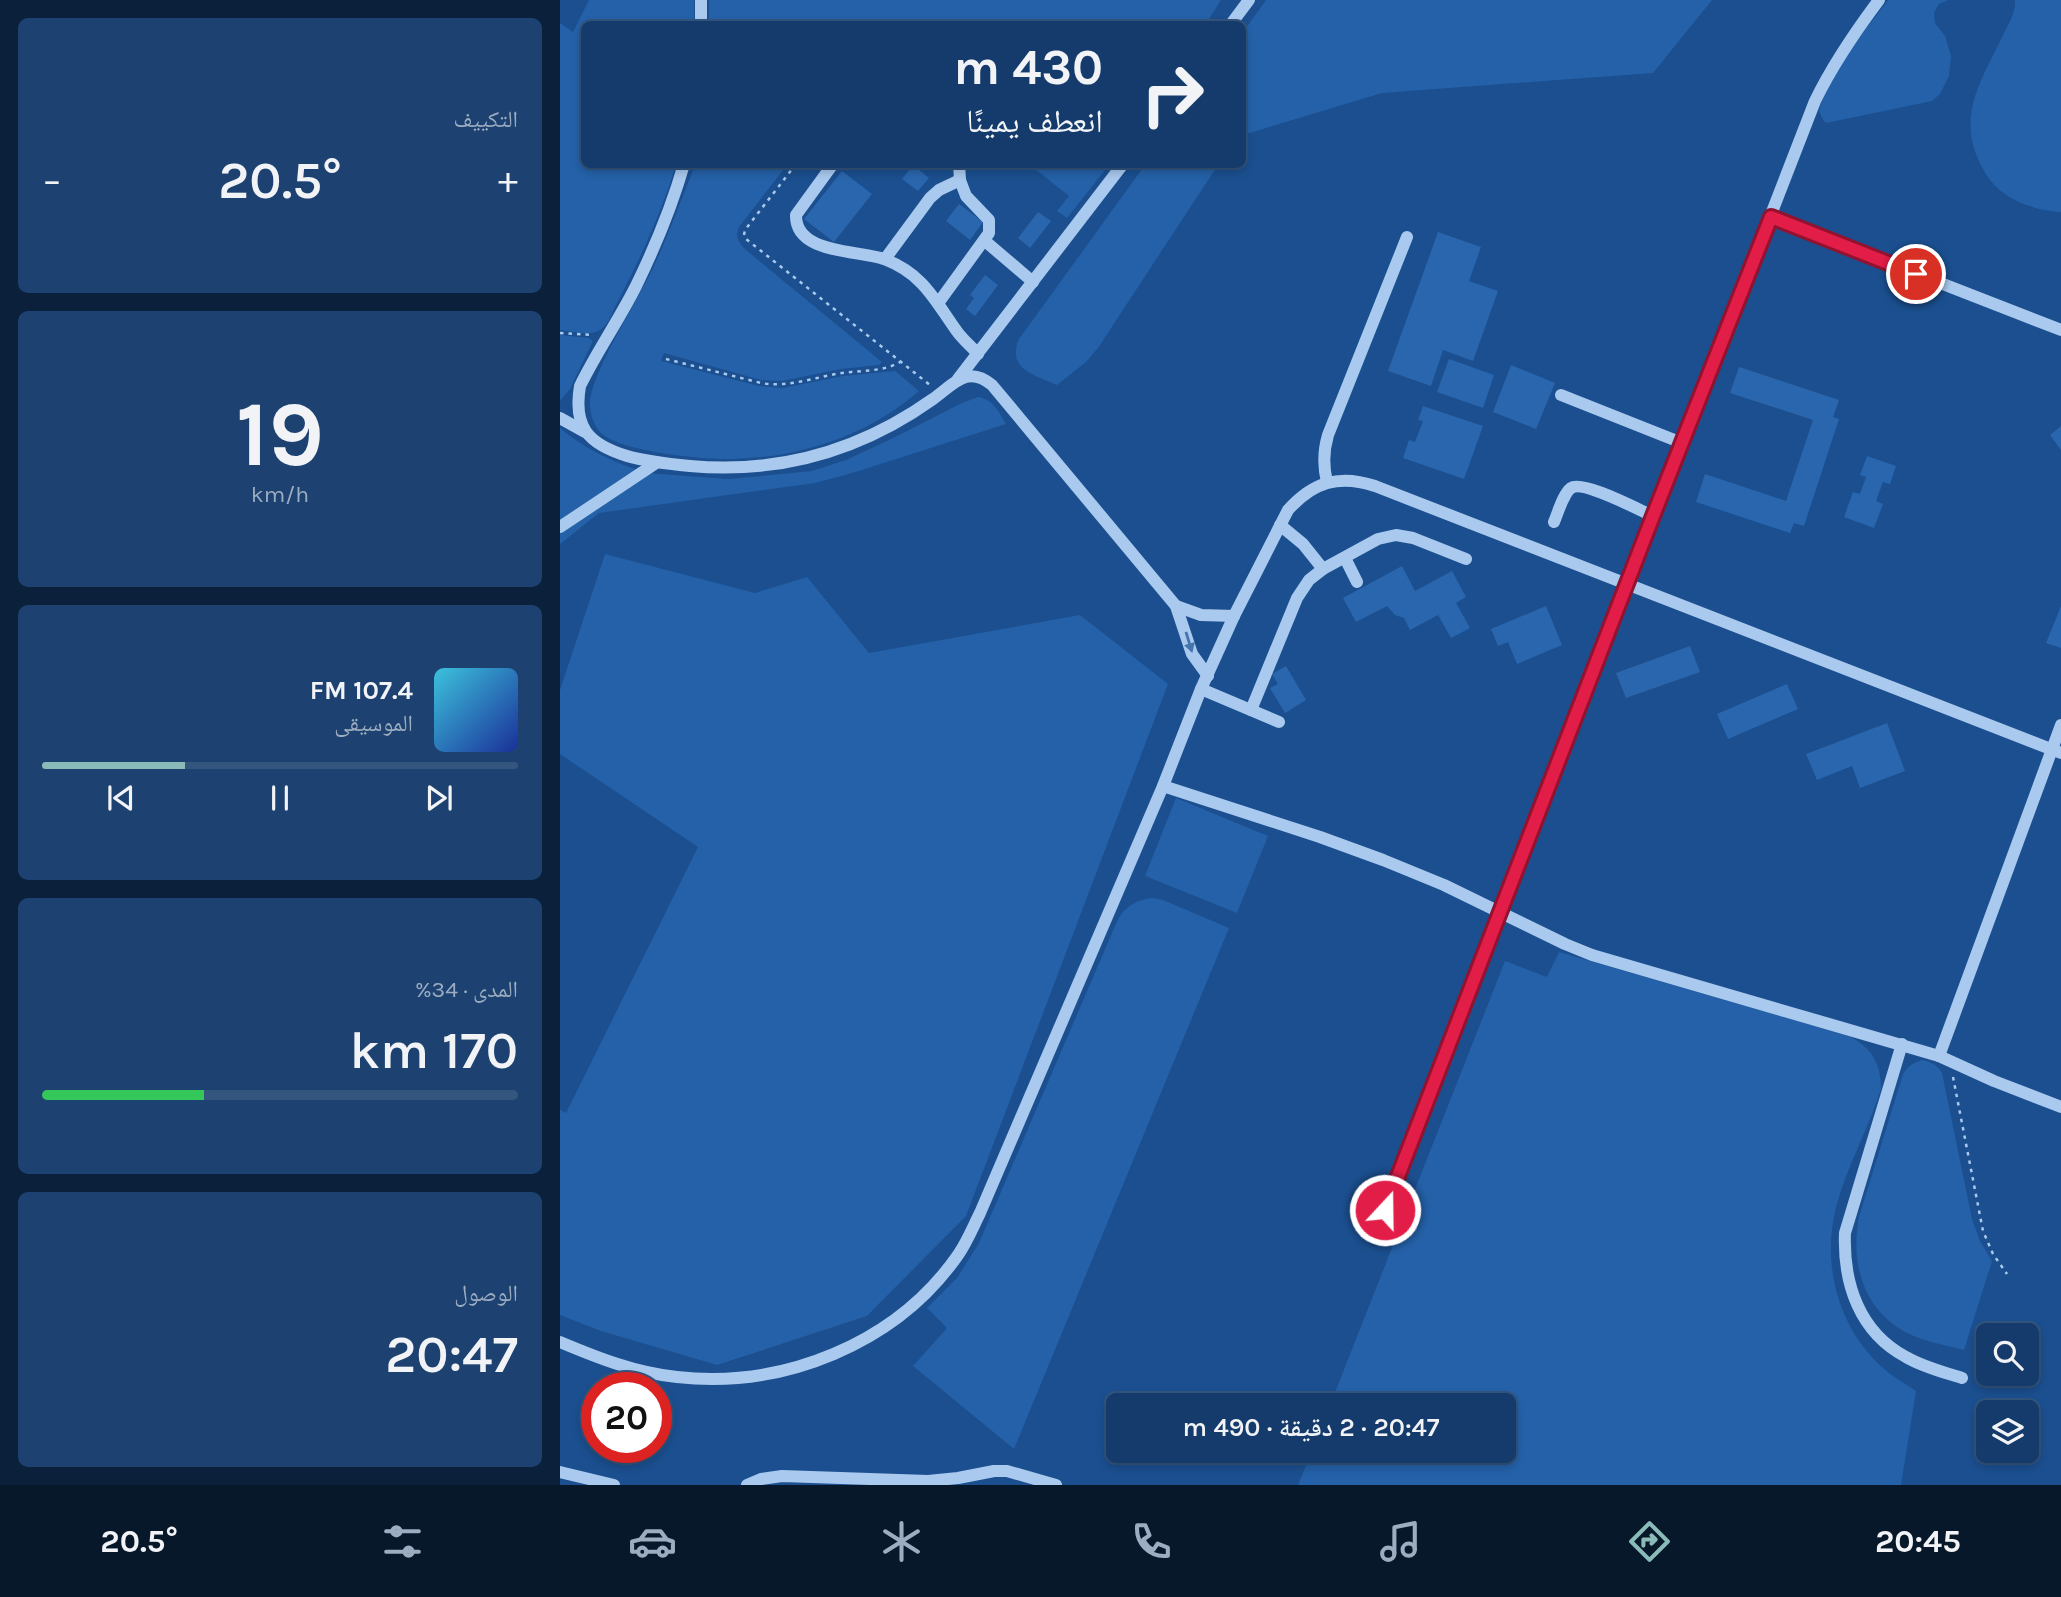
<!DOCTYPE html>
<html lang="ar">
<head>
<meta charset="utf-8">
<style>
  :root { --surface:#143b6b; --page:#1d4271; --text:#f1f3f6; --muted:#9dadc1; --line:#33557e; --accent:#8bbbb9 }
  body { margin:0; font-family:Karla,"Noto Naskh Arabic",sans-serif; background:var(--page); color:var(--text); direction:rtl; height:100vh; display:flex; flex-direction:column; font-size:26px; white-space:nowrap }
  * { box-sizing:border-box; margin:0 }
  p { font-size:23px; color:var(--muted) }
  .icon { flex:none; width:38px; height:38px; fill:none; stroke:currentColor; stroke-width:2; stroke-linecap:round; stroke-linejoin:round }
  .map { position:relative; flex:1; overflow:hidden; direction:ltr }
  .sheet { display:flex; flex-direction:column; gap:18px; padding:18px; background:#0b203b; width:560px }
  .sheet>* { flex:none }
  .banner { position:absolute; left:21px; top:21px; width:665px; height:147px; border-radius:10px; box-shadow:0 4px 10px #0003,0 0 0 2px var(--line); direction:rtl; background:#143b6b; color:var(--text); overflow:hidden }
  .buttons { position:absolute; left:1416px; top:1323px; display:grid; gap:14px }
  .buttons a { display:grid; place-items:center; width:63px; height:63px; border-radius:10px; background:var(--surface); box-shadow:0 4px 10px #0003,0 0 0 2px var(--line); font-size:35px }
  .speed { position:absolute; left:21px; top:1372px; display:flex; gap:14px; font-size:35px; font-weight:700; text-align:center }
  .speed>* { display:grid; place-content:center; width:91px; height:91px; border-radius:50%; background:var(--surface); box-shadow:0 4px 10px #0003,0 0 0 2px var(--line); line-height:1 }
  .speed .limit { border:10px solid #d22; background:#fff; color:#111 }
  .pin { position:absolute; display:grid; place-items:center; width:60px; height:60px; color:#fff; margin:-30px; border:4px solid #fff; border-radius:50%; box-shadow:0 2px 7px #0007 }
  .me { position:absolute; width:77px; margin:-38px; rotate:21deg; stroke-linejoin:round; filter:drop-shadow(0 0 5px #0008) }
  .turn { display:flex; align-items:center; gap:24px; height:147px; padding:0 28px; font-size:32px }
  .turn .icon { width:91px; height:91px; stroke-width:2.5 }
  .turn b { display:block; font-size:49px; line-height:60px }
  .big { font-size:52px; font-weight:600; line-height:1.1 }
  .sheet .widget { flex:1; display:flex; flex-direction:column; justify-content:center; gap:10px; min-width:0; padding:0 24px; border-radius:10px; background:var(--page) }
  .sheet .dial { align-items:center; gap:0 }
  .dial b { font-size:91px; line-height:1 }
  .song { display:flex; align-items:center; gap:21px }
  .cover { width:84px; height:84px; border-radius:10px; background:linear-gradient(135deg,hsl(190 70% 55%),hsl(230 70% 35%)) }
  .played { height:7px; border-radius:4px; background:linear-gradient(90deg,var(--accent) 30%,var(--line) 30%) }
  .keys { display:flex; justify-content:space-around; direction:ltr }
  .heat { display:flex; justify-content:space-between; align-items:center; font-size:38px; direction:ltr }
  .charge { height:10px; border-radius:5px; background:linear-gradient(90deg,#34c759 34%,var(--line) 0) }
  .trip { position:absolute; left:546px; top:1393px; width:410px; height:70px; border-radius:10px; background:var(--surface); box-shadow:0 4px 10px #0003,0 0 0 2px var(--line); font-weight:600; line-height:70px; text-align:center; direction:rtl }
  .tabs { display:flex; height:112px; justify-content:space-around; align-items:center; background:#08182b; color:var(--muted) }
  .tabs .icon { width:49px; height:49px }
  .tabs .current { color:var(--accent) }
  .tabs b { font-size:32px; color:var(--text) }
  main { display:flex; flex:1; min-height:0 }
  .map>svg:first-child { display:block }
  .green { fill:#2461a8 }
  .building { fill:#2a66ad }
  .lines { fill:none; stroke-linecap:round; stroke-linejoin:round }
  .path { stroke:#a9c9ee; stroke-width:2.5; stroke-dasharray:3.5 5; stroke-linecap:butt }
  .minor { stroke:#a9c9ee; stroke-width:12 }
  .oneway { fill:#4674ac }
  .route-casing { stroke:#92132f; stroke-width:18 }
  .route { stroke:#e11d48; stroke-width:12 }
</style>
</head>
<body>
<main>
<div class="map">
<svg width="1501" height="1485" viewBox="0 0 1501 1485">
  <rect width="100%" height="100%" fill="#1b4f8f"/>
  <!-- green -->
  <g class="green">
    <path d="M29,0H134V24H24V164L116,165C101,214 80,259 56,305C52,313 47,328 38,331C28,336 11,331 0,330V23L13,32Z"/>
    <path d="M149,0H661L646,24H149Z"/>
    <path d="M706,0H1152L1093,73L822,93L683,135V32Z"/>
    <path d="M1328,0H1388L1379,4L1374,13L1375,23L1385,36L1391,56L1389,76L1380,94L1372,101L1266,123L1263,120L1259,111C1270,70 1303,34 1328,0Z"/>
    <path d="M1455,0H1501V212C1471,210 1440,199 1424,171C1394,119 1420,83 1443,35C1448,24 1456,13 1455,0Z"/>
    <path d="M143,165H227L179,227C175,237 178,242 186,250L322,362L319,365L281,369L222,381L201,380L104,353L101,361L199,386L223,388L283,376L335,371L359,391C326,420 285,440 242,450C220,456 197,458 174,459C145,460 59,452 40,432C34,425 31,416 30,407C27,379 79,298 93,268C108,236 120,203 133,170Z"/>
    <path d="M470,165H549L507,218L497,211L509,196Z"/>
    <path d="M585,165H658L538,348L526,362L497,385C475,375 446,369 459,339Z"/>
    <path d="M0,335L28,338L33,341L10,389L0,401Z"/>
    <path d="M418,397C433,399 439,412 446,424L289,474L255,483L39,513L0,544V532L86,473L169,479L252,471L286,460L333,438L402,403Z"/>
    <path d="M0,428C24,448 48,460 78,470L0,523Z"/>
    <path d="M45,554L195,593L247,577L309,653L520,615L608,684L406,1216L307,1316L157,1365L41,1331L0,1315V1110L6,1113L138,847L0,754V690Z"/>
    <path d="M616,798L708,836L677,913L585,876Z"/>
    <path d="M592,898L603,900L669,928L454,1449L353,1366L387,1328L367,1308L397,1278L419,1243L558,919C566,906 576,900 592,898Z"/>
    <path d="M999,952L1289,1036C1312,1048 1321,1063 1321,1089C1309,1128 1287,1166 1277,1204C1260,1265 1279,1333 1329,1373C1338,1380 1348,1385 1356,1391L1341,1485H738L752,1451H943V1405H770L945,961L987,977Z"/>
    <path d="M1362,1060C1372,1062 1377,1065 1382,1073L1412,1219L1420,1241L1432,1261L1404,1350C1385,1345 1365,1342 1347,1333C1303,1310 1290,1263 1299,1217L1343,1074C1348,1066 1353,1063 1362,1060Z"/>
  </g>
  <!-- building -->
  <g class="building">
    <path d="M353,165L369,178L358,191L342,179Z"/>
    <path d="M282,171L312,194L274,242L244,219Z"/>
    <path d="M399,204L423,222L410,240L386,221Z"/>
    <path d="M478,212L491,221L470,248L458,238Z"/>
    <path d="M878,232L921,247L909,281L938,291L913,361L883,350L871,386L828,371Z"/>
    <path d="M425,275L438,285L415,316L406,309L414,298L410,295Z"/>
    <path d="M889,359L934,375L923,408L877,392Z"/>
    <path d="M951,365L995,383L976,429L933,412Z"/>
    <path d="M1179,367L1279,400L1273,417L1279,419L1244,526L1234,523L1230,533L1136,502L1145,474L1226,501L1253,420L1170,393Z"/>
    <path d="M863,406L923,426L904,479L843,458L849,440L855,442L863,421L858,420Z"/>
    <path d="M1501,426V450L1490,435Z"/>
    <path d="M1307,456L1336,466L1330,484L1323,482L1316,501L1323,504L1314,528L1284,517L1293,492L1300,494L1306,477L1300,475Z"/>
    <path d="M842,566L855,591L892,571L906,597L896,603L910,628L891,638L878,615L850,630L844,618L835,615L827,606L796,622L783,598Z"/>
    <path d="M986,606L1002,645L957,664L948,642L938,646L931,629Z"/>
    <path d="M1501,606V648L1486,643Z"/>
    <path d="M1130,646L1140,672L1066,698L1056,673Z"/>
    <path d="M726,666L746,700L725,713L710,688L718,684L712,674Z"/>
    <path d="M1227,684L1238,709L1168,739L1157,714Z"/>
    <path d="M1327,723L1345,771L1300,788L1292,766L1257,780L1246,754Z"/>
  </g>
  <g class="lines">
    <!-- path -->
    <g class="path">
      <path d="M236,164L185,230L184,235L186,239L370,385"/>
      <path d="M0,333L32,335"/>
      <path d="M106,359L201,383C228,388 255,377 282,373C302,370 323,372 340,362"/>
      <path d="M1393,1077L1423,1231L1433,1254L1447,1274"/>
    </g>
    <!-- minor -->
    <g class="minor">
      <path d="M141,0V24"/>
      <path d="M671,24L689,0"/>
      <path d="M124,164C112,206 95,247 76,286C59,320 37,351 20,386C13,427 28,444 67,456C88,462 109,464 130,466C219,474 300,451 373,399C393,385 407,364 432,385L616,606L632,654L648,676"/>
      <path d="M273,164L236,215C235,254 298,250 324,259C363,274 374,299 396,330C402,339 411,346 418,354"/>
      <path d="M1211,217L1501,330"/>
      <path d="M425,241L473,282"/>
      <path d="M325,259L370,198L379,190L400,180"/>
      <path d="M379,302L429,233V220L406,196L400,180L399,164"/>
      <path d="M398,379L563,164"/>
      <path d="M1001,395L1122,443"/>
      <path d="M0,418L25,432"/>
      <path d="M767,482C763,466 763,452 768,435L847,237"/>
      <path d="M994,522C998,513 1003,494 1011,488C1023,480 1079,510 1093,516"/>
      <path d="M720,525L743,544L763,569"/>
      <path d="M0,527L96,463"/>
      <path d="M785,558L797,582"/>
      <path d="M616,606L641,615L674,616"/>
      <path d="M641,689L719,722"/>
      <path d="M691,710L737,598L749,580L763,569L818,539L836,535L853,538L906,559"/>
      <path d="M603,786L760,837L823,860L884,885L1005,944L1032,955L1379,1056L1434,1081L1501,1107"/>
      <path d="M1342,1044L1285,1233C1283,1283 1299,1332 1346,1357C1363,1367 1383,1372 1402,1378"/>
      <path d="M1379,1056L1501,725"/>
      <path d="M825,1210L1255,101C1273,64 1295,32 1319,0"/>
      <path d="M0,1342C38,1358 76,1373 117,1377C223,1389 336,1344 398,1255C407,1242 413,1227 420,1213L603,786L641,689L674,616L728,510C753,482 779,474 815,486L1501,753"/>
      <path d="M0,1472L54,1485"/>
      <path d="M187,1485L201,1479L222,1476L368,1481L398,1478L434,1471H447L496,1485"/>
    </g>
  </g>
  <!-- one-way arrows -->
  <defs><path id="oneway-solid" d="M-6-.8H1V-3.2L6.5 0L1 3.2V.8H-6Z" transform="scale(1.75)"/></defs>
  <use class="oneway" href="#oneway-solid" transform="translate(629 642) rotate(73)"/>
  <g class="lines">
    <defs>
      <path id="route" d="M825,1210L1093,516L1211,217L1356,274"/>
    </defs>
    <!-- route casing -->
    <use href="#route" class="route-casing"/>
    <!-- route -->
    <use href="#route" class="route"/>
  </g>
</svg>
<div class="buttons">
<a><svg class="icon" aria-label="search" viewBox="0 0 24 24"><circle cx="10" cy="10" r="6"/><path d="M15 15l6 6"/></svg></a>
<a><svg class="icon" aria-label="layers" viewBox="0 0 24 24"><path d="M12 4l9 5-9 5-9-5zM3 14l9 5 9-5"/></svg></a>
</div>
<div class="speed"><div class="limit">20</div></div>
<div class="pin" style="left:1356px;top:274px;background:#d93025"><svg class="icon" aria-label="arrive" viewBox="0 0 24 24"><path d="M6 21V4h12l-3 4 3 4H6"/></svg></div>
<svg class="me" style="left:825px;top:1210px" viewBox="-20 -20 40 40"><circle r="17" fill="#e11d48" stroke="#fff" stroke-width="3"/><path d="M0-11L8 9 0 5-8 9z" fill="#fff"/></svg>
<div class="trip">20:47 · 2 دقيقة · 490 m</div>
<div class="banner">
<div class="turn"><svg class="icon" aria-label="right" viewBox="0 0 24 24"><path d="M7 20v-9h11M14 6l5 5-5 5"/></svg><div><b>430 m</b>انعطف يمينًا</div></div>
</div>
</div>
<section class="sheet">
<div class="widget"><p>التكييف</p>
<div class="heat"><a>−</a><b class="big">20.5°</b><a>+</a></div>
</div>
<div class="widget dial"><b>19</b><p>km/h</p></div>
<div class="widget">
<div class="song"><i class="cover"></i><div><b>107.4 FM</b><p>الموسيقى</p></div></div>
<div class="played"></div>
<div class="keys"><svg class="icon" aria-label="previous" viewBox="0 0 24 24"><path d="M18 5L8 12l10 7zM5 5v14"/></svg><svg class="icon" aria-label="pause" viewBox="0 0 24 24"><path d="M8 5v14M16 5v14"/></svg><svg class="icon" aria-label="next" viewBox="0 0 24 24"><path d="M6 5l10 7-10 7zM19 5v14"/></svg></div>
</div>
<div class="widget"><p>المدى · 34%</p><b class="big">170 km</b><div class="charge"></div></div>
<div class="widget"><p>الوصول</p><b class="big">20:47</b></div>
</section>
</main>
<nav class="tabs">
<b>20:45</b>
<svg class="icon current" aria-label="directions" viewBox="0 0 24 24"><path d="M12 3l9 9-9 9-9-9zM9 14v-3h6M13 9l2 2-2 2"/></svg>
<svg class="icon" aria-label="music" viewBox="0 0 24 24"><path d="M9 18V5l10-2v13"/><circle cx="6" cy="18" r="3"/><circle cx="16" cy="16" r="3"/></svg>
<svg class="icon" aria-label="phone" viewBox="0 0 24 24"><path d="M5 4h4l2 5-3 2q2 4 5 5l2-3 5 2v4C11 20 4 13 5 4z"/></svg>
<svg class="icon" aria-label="climate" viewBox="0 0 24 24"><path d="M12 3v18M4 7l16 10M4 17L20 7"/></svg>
<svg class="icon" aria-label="car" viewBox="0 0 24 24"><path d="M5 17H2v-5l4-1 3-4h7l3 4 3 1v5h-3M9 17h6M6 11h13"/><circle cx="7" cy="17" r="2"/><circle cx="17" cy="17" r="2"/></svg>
<svg class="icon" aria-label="filters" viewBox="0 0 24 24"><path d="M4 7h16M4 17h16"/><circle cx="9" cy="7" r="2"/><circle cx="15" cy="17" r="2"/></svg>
<b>20.5°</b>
</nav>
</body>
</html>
